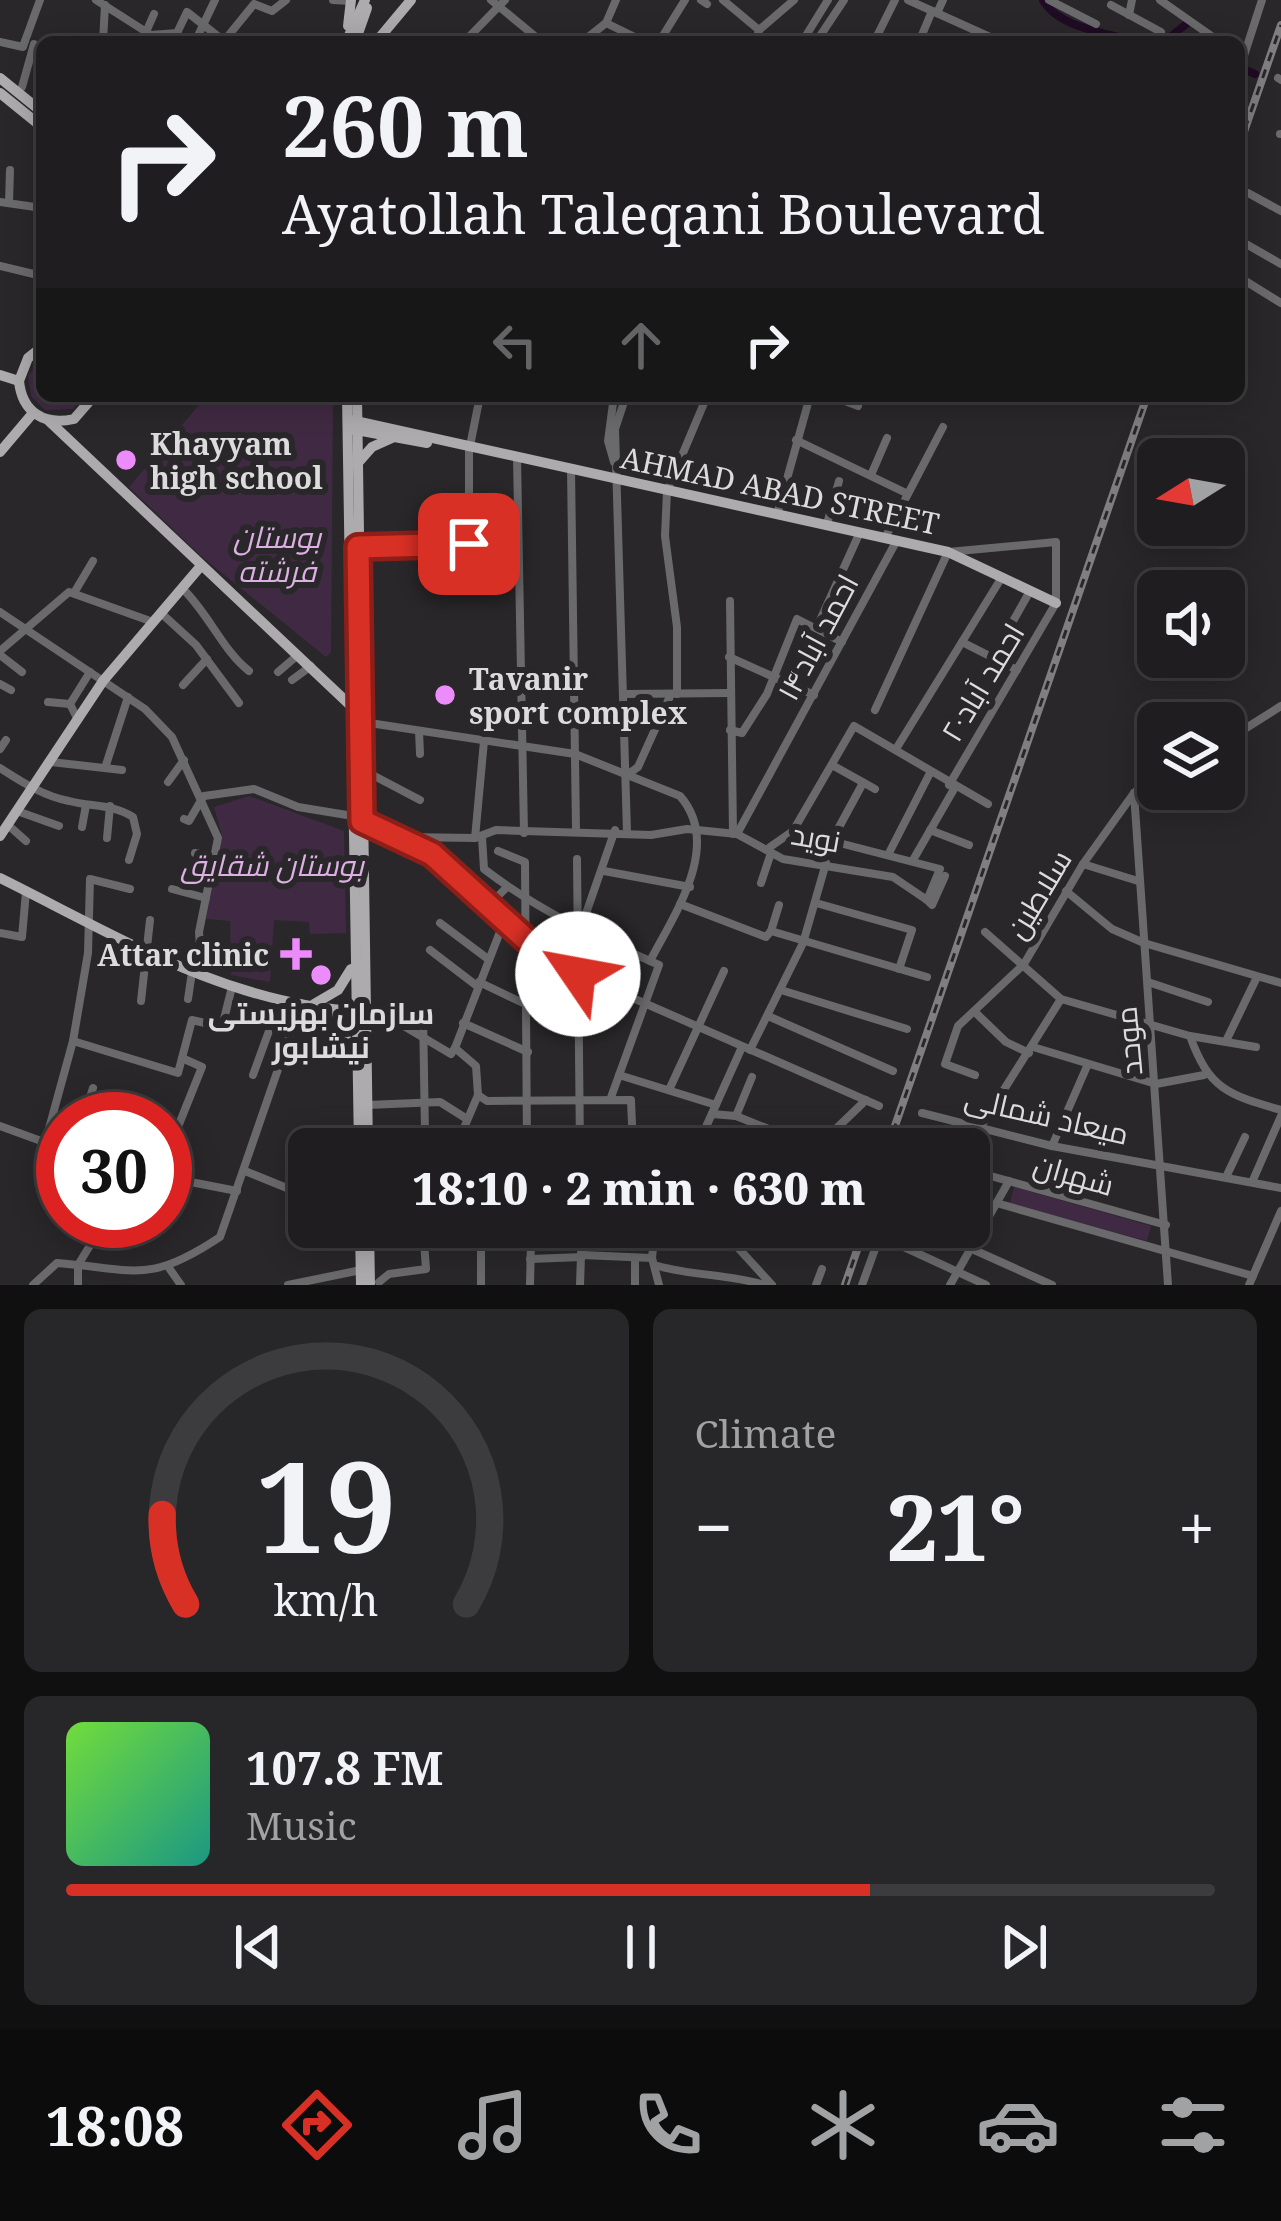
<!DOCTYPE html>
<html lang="en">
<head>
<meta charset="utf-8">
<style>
  :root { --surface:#1f1d1f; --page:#272628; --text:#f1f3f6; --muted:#a1a2a4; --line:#3c3b3d; --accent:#d93025 }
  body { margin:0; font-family:"Noto Serif",Cairo,serif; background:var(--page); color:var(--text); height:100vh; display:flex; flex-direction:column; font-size:45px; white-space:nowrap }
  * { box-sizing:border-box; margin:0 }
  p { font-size:39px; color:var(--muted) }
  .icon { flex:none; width:66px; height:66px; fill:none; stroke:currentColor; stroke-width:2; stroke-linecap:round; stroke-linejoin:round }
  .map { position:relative; height:1285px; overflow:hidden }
  .details { display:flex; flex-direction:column; gap:24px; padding:24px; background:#111011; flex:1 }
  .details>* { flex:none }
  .banner { position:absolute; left:36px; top:36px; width:1209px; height:366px; border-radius:18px; box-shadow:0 6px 30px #0003,0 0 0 3px var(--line); background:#1f1d1f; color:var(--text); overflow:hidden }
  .needle { width:78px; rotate:259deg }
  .controls { position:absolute; left:1137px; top:438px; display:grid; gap:24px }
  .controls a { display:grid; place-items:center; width:108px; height:108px; border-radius:18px; background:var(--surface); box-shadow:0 6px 30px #0003,0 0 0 3px var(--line); font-size:60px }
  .speed { position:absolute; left:36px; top:1092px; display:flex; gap:24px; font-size:60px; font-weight:700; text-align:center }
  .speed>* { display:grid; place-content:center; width:156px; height:156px; border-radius:50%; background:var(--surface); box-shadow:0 6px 30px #0003,0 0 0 3px var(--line); line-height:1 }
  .speed .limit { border:18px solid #d22; background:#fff; color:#111 }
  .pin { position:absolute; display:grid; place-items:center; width:102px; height:102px; color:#fff; margin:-51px; border-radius:24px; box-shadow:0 6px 18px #0006 }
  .me { position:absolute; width:132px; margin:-66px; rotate:303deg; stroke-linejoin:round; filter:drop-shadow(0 0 9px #0008) }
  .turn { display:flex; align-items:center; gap:42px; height:252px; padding:0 48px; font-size:54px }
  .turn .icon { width:156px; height:156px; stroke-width:2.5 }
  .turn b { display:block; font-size:84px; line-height:102px }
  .lanes { display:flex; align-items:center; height:114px; padding:0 48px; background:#0003; justify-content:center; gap:60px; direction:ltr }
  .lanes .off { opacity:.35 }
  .big { font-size:90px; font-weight:800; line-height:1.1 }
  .details .widget { flex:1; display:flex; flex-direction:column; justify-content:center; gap:18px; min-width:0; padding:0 42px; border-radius:18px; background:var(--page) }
  .details .dial { align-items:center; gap:0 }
  .dial svg { height:312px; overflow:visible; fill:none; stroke:var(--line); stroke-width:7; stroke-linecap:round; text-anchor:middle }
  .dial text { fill:var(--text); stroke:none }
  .song { display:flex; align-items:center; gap:36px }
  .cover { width:144px; height:144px; border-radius:18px; background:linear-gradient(135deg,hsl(100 70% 55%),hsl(170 70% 35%)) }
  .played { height:12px; border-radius:6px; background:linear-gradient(90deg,var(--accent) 70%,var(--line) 70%) }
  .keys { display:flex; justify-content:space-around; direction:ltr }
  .heat { display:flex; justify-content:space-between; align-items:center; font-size:66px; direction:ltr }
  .details .tiles { flex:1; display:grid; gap:24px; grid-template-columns:1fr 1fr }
  .widget:last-child { grid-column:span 2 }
  .trip { position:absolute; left:288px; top:1128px; width:702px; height:120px; border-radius:18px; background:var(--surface); box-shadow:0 6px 30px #0003,0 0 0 3px var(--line); font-weight:800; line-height:120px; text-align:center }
  .tabs { display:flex; height:192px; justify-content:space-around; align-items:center; background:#0c0c0c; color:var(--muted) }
  .tabs .icon { width:84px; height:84px }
  .tabs .selected { color:var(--accent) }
  .tabs b { font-size:54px; color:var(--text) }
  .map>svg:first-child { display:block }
  .green { fill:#402a43 }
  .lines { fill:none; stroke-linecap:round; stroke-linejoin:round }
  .canal { stroke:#1f0b23; stroke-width:8 }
  .minor { stroke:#6a696b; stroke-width:8 }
  .major { stroke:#adabae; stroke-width:10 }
  .rail-casing { stroke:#807e80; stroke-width:8 }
  .rail { stroke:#292729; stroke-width:3; stroke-dasharray:9; stroke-linecap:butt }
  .route-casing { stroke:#8d1f18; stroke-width:30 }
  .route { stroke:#d93025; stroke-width:21 }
  .poi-dot { fill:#ec8cfb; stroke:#292729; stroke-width:4.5 }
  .labels { text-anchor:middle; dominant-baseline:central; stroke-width:12; stroke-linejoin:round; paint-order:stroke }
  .poi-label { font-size:30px; font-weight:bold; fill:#dddcdd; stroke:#292729; text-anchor:start }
  .street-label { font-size:30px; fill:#dddcdd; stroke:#292729 }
  .park-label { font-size:30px; font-style:italic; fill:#dcb0e3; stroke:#292729 }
</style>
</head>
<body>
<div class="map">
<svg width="1281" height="1285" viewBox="0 0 1281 1285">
  <rect width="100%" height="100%" fill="#292729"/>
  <!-- green -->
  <g class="green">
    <path d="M42,356V396H85L73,409L45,410L31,396L28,376Z"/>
    <path d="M200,396H333L331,652L326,657L201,556L129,487L204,399Z"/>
    <path d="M249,796L344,831L346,933L310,934L309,922L274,920L270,982L231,975L230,921L206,919L222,836L214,807Z"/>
    <path d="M1014,1187L1151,1226L1147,1241L1010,1203Z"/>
  </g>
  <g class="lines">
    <!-- canal -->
    <g class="canal">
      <path d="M1043,0C1058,28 1112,35 1141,42"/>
      <path d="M1164,42L1190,21"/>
      <path d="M1239,67L1255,74"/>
    </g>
    <!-- minor -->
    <g class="minor">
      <path d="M96,0L151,35L177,33L187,12L224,41L254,4L272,11L286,0"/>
      <path d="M333,0L351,1"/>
      <path d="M491,0L542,42"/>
      <path d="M701,0L707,4"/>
      <path d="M723,0L759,30"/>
      <path d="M908,0L1001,42"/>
      <path d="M1049,0L1096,24"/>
      <path d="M1160,0L1220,42"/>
      <path d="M1111,5L1161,32"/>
      <path d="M937,13L943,0"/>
      <path d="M1129,15L1132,0"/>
      <path d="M606,23L616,0"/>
      <path d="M146,32L154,14"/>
      <path d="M25,41L40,0"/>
      <path d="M0,42L23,47L25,41"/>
      <path d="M103,42L105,5"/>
      <path d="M195,42L215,0"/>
      <path d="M464,42L505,0"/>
      <path d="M582,42L606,23L645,42"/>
      <path d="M659,42L685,0"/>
      <path d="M756,42L759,30L794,0"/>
      <path d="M802,42L828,0"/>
      <path d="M816,42L844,0"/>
      <path d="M874,42L895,0"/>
      <path d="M919,42L932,11"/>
      <path d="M1239,71L1262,0"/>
      <path d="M1278,78L1281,80"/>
      <path d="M22,87L34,44"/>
      <path d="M1280,134H1281"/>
      <path d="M1248,193L1281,211"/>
      <path d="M0,202L42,208"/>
      <path d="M9,203L10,170"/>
      <path d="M1239,240L1281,264"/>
      <path d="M0,266L42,276"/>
      <path d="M1239,277L1281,303"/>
      <path d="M626,396L615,429L627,832"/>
      <path d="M832,396L858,406"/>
      <path d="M796,440L906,493"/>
      <path d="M517,458L524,833"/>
      <path d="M614,462L608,441L614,396"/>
      <path d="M571,469L576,830"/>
      <path d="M871,475L887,438"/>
      <path d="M777,515L810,396"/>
      <path d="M827,524L839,481"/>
      <path d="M886,536L943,427"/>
      <path d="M359,547L469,544V451L480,396"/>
      <path d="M182,588C209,614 223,651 249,671"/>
      <path d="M74,593L93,561"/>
      <path d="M730,601L733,834"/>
      <path d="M0,612L145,709L172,737L218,838L199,932L202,976"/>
      <path d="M161,613L196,645L239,703"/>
      <path d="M1012,623L1030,591"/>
      <path d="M817,627L860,532"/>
      <path d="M962,642L1017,670"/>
      <path d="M0,651L69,592L153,622"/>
      <path d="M0,655L22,672"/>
      <path d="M729,657L814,695"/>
      <path d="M278,672L298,655"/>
      <path d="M292,680L311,666"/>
      <path d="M0,684L11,690"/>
      <path d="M183,685L207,659"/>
      <path d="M625,694L729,693"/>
      <path d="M677,694V627L665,536L667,491L707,396"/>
      <path d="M48,702L70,704"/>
      <path d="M875,710L948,552L1056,542V603L949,785"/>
      <path d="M77,718L70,704L90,672"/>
      <path d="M363,722L575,754L680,796C723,845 674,915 650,961"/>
      <path d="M730,730L742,733L767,694L797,619L842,642"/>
      <path d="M419,731L420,754"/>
      <path d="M1224,742L1281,706"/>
      <path d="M0,749L6,740"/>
      <path d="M896,749L1002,577"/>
      <path d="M51,762L122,770"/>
      <path d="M832,765L875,789"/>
      <path d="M0,768C22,782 43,796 69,801C92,807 113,804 133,817L137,834L129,860"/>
      <path d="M105,768L128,697"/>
      <path d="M363,770L420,800"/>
      <path d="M627,775L638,767L671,694"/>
      <path d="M168,782L184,760"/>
      <path d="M1134,793L1168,1285"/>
      <path d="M204,796L254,789L298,807L353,816"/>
      <path d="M17,811L59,826"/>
      <path d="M184,819L189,821L203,797"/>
      <path d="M364,822L432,854L541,953L578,974L879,1106"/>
      <path d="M8,825L26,841"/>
      <path d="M82,827L86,805"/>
      <path d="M930,830L969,845"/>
      <path d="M793,831L940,869L927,900"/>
      <path d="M737,834L897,540"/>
      <path d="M403,837L475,838L496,830L651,835L687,829L737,834L783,859L893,877L927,900"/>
      <path d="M482,837L484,869C539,911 596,937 659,965L610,1100"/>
      <path d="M107,838L110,806"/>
      <path d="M475,838L484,741"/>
      <path d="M832,840L863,783"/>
      <path d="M770,847L793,831L854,726L988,804"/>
      <path d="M498,851L525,862L527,1149"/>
      <path d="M195,853L214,857"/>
      <path d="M889,853L930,773"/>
      <path d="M577,859L580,1149"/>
      <path d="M913,860L954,789"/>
      <path d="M1083,864L1138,881"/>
      <path d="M604,871L690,887"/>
      <path d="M761,883L771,853"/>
      <path d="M172,889L206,898"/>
      <path d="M1066,891L1112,929L1144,943L1281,983"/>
      <path d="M927,900L932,905L945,876"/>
      <path d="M816,903L912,930L899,969"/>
      <path d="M680,904L766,937L771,931L927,977"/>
      <path d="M489,905L507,887"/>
      <path d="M440,923L488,959"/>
      <path d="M582,925L615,830"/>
      <path d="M771,931L779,905"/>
      <path d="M985,932L1061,999"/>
      <path d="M0,933L22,937L26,892"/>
      <path d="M430,950L477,986"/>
      <path d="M479,982L525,1004"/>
      <path d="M1148,982L1208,1002"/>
      <path d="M781,990L907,1029"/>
      <path d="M188,999L192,972"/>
      <path d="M141,1001L150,920"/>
      <path d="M365,1012L382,1013L451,1054L455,1048"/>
      <path d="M423,1012L425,1133"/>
      <path d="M977,1014L1006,1042L1029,1053"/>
      <path d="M768,1016L893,1071"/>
      <path d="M463,1023L528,1052"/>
      <path d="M1190,1036L1256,1047"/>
      <path d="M73,1041L178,1073L182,1058"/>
      <path d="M1226,1041L1257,977"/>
      <path d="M1033,1047L1156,1084L1204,1075"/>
      <path d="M455,1048L476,1066L478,1095L487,1101L631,1100L633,1149"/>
      <path d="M455,1048L505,919"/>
      <path d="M750,1050L803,943L826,863"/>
      <path d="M253,1075L273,1020L286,1021L289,1001"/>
      <path d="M619,1075L716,1105"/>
      <path d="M975,1075L945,1064L958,1026L1024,964L1083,864L1134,793L1158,774"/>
      <path d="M669,1090L724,971"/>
      <path d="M367,1105L440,1102L467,1119"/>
      <path d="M922,1113L1052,1146L1281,1188"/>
      <path d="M712,1114L736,1116L816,1148"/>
      <path d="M736,1116L752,1077"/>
      <path d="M83,1119L93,1088"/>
      <path d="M0,1126L63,1149"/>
      <path d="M981,1126L1061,999L1190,1036C1209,1089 1228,1095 1281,1110"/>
      <path d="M703,1133L731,1149"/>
      <path d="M45,1143L73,1041L88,953L90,879L130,889"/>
      <path d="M1052,1146L1088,1064"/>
      <path d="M816,1148L866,1100"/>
      <path d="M455,1149L478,1095"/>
      <path d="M696,1149L742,1047"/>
      <path d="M165,1159L202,1067L182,1058L192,1020L222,1027L232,987"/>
      <path d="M969,1170L1166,1225"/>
      <path d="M245,1171L309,1197"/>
      <path d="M1227,1175L1245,1137"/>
      <path d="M165,1177L237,1191"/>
      <path d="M1253,1180L1281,1116"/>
      <path d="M1000,1204L1253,1276"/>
      <path d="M412,1227L505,1245L617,1227"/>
      <path d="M655,1227L652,1258L659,1285"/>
      <path d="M719,1227L772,1285"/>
      <path d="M750,1227L768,1242"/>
      <path d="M819,1227L835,1237"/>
      <path d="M923,1227L1052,1285"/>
      <path d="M880,1236L986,1285"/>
      <path d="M512,1243L523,1227"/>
      <path d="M582,1255L652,1258"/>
      <path d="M530,1259L582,1257"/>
      <path d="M658,1266C694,1276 729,1274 765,1285"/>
      <path d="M169,1268L181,1285"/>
      <path d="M379,1282L389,1274L426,1269L423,1228"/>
      <path d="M33,1285L57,1263C135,1269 148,1285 220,1237L301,1003"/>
      <path d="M78,1285V1265L105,1221"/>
      <path d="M288,1285L361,1270"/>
      <path d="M481,1285V1240"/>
      <path d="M530,1285L531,1242"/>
      <path d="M580,1285L582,1227"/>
      <path d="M635,1285V1258"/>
      <path d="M816,1285L822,1269"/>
      <path d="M862,1285L883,1227"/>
      <path d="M950,1285L1009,1181"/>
      <path d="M1249,1285L1281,1211"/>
    </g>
    <!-- major -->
    <g class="major">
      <path d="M348,26L351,0"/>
      <path d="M346,42L365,0"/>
      <path d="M355,42L367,8"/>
      <path d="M376,42L411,0"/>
      <path d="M0,78L42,112"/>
      <path d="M0,93L42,127"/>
      <path d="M42,347L28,358L19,381C22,412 44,426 74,419L94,396"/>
      <path d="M0,375L19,381"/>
      <path d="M347,396L359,1149"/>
      <path d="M357,396L368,1149"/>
      <path d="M351,420L948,552L1056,603"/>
      <path d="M49,421L350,705"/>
      <path d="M351,429L427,443"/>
      <path d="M0,452L33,413"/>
      <path d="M357,464L372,447L392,438"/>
      <path d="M0,836L103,681L200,567"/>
      <path d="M0,878C113,934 230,1006 360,1011"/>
      <path d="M314,1004L338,990L351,969"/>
      <path d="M323,1008L353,1048"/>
      <path d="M360,1227L361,1285"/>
      <path d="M369,1227L370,1285"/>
    </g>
    <defs>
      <g id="rail">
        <path d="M1239,146L1281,25"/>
        <path d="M887,1149L1147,396"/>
        <path d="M845,1285L865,1227"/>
      </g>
    </defs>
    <!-- rail casing -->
    <use href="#rail" class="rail-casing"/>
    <!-- rail -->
    <use href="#rail" class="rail"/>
  </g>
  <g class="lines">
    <defs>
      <path id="route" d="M469,544L358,547L362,821L432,854L541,953L578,974"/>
    </defs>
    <!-- route casing -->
    <use href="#route" class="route-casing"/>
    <!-- route -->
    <use href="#route" class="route"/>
  </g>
  <!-- markers -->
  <g class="poi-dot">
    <circle cx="126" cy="460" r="12"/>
    <circle cx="445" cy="695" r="12"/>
    <path d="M290 936h12v12h12v12h-12v12h-12v-12h-12v-12h12z"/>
    <circle cx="321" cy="975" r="12"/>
  </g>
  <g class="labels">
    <!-- poi labels -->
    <g class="poi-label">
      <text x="150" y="443">Khayyam<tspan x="150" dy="34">high school</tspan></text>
      <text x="469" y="678">Tavanir<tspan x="469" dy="34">sport complex</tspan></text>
      <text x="269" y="954" text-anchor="end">Attar clinic</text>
      <text x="321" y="1012" text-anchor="middle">سازمان بهزیستی<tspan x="321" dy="34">نیشابور</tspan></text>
    </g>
    <!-- street labels -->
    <g class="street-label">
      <text transform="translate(780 490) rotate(12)">AHMAD ABAD STREET</text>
      <text transform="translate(817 637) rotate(-62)">احمد آباد۱۴</text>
      <text transform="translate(982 682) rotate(-59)">احمد آباد۲۰</text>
      <text transform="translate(816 837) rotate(10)">نوید</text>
      <text transform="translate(1038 894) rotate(-59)">سلاطین</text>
      <text transform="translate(1128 1041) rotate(-95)">موحد</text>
      <text transform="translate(1047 1115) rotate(13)">میعاد شمالی</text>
      <text transform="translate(1074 1174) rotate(16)">شهران</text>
    </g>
    <!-- park labels -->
    <g class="park-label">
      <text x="277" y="536">بوستان<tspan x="277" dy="34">فرشته</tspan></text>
      <text x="272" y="864">بوستان شقایق</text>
    </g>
  </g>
</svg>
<div class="controls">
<a><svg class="needle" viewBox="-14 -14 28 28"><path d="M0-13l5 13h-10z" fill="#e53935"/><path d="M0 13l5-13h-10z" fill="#a1a2a4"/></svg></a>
<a><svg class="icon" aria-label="sound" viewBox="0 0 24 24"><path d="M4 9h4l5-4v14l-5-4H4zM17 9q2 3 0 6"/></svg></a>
<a><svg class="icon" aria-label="layers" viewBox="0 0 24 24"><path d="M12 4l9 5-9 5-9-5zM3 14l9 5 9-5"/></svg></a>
</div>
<div class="speed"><div class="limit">30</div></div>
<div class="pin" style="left:469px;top:544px;background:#d93025"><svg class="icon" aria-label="arrive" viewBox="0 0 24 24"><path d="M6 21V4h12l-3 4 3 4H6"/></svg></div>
<svg class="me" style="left:578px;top:974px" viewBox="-20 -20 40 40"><circle r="19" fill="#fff"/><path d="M0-13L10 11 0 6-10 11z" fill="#d93025"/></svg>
<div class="trip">18:10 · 2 min · 630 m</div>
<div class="banner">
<div class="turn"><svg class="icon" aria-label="right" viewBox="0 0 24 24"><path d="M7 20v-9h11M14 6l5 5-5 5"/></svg><div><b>260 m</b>Ayatollah Taleqani Boulevard</div></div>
<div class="lanes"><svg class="icon off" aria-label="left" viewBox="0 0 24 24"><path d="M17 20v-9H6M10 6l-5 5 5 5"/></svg><svg class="icon off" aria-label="ahead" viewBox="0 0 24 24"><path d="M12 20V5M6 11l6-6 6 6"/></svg><svg class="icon" aria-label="right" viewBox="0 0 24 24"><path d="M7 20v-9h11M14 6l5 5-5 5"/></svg></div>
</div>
</div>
<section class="details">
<div class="tiles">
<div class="widget dial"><svg viewBox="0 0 100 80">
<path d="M14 69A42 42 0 1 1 86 69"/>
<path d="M14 69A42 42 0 0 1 8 46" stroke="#d93025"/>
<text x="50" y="56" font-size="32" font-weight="700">19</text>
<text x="50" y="72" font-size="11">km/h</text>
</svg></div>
<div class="widget"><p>Climate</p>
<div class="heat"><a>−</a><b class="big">21°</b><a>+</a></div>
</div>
<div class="widget">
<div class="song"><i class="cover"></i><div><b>107.8 FM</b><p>Music</p></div></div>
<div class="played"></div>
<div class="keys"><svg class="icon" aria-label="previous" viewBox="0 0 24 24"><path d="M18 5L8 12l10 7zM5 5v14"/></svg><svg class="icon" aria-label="pause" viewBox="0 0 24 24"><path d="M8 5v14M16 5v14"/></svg><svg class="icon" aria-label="next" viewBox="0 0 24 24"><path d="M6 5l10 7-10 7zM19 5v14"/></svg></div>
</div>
</div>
</section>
<nav class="tabs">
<b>18:08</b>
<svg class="icon selected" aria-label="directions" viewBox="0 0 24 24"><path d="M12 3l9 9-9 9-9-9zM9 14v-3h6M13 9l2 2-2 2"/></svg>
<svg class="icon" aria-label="music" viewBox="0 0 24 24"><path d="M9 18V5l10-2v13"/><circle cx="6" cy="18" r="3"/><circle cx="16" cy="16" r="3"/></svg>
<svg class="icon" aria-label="phone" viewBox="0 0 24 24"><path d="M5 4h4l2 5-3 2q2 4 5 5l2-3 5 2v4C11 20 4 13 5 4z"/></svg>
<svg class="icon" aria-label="climate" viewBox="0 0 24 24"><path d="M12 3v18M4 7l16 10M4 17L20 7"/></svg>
<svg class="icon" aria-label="car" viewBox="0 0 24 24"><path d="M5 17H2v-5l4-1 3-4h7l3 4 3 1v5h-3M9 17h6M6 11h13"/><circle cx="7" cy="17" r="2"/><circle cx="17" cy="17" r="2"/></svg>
<svg class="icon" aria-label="filters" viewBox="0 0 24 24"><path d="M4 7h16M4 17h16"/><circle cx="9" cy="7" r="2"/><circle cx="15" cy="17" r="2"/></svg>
</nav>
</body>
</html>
